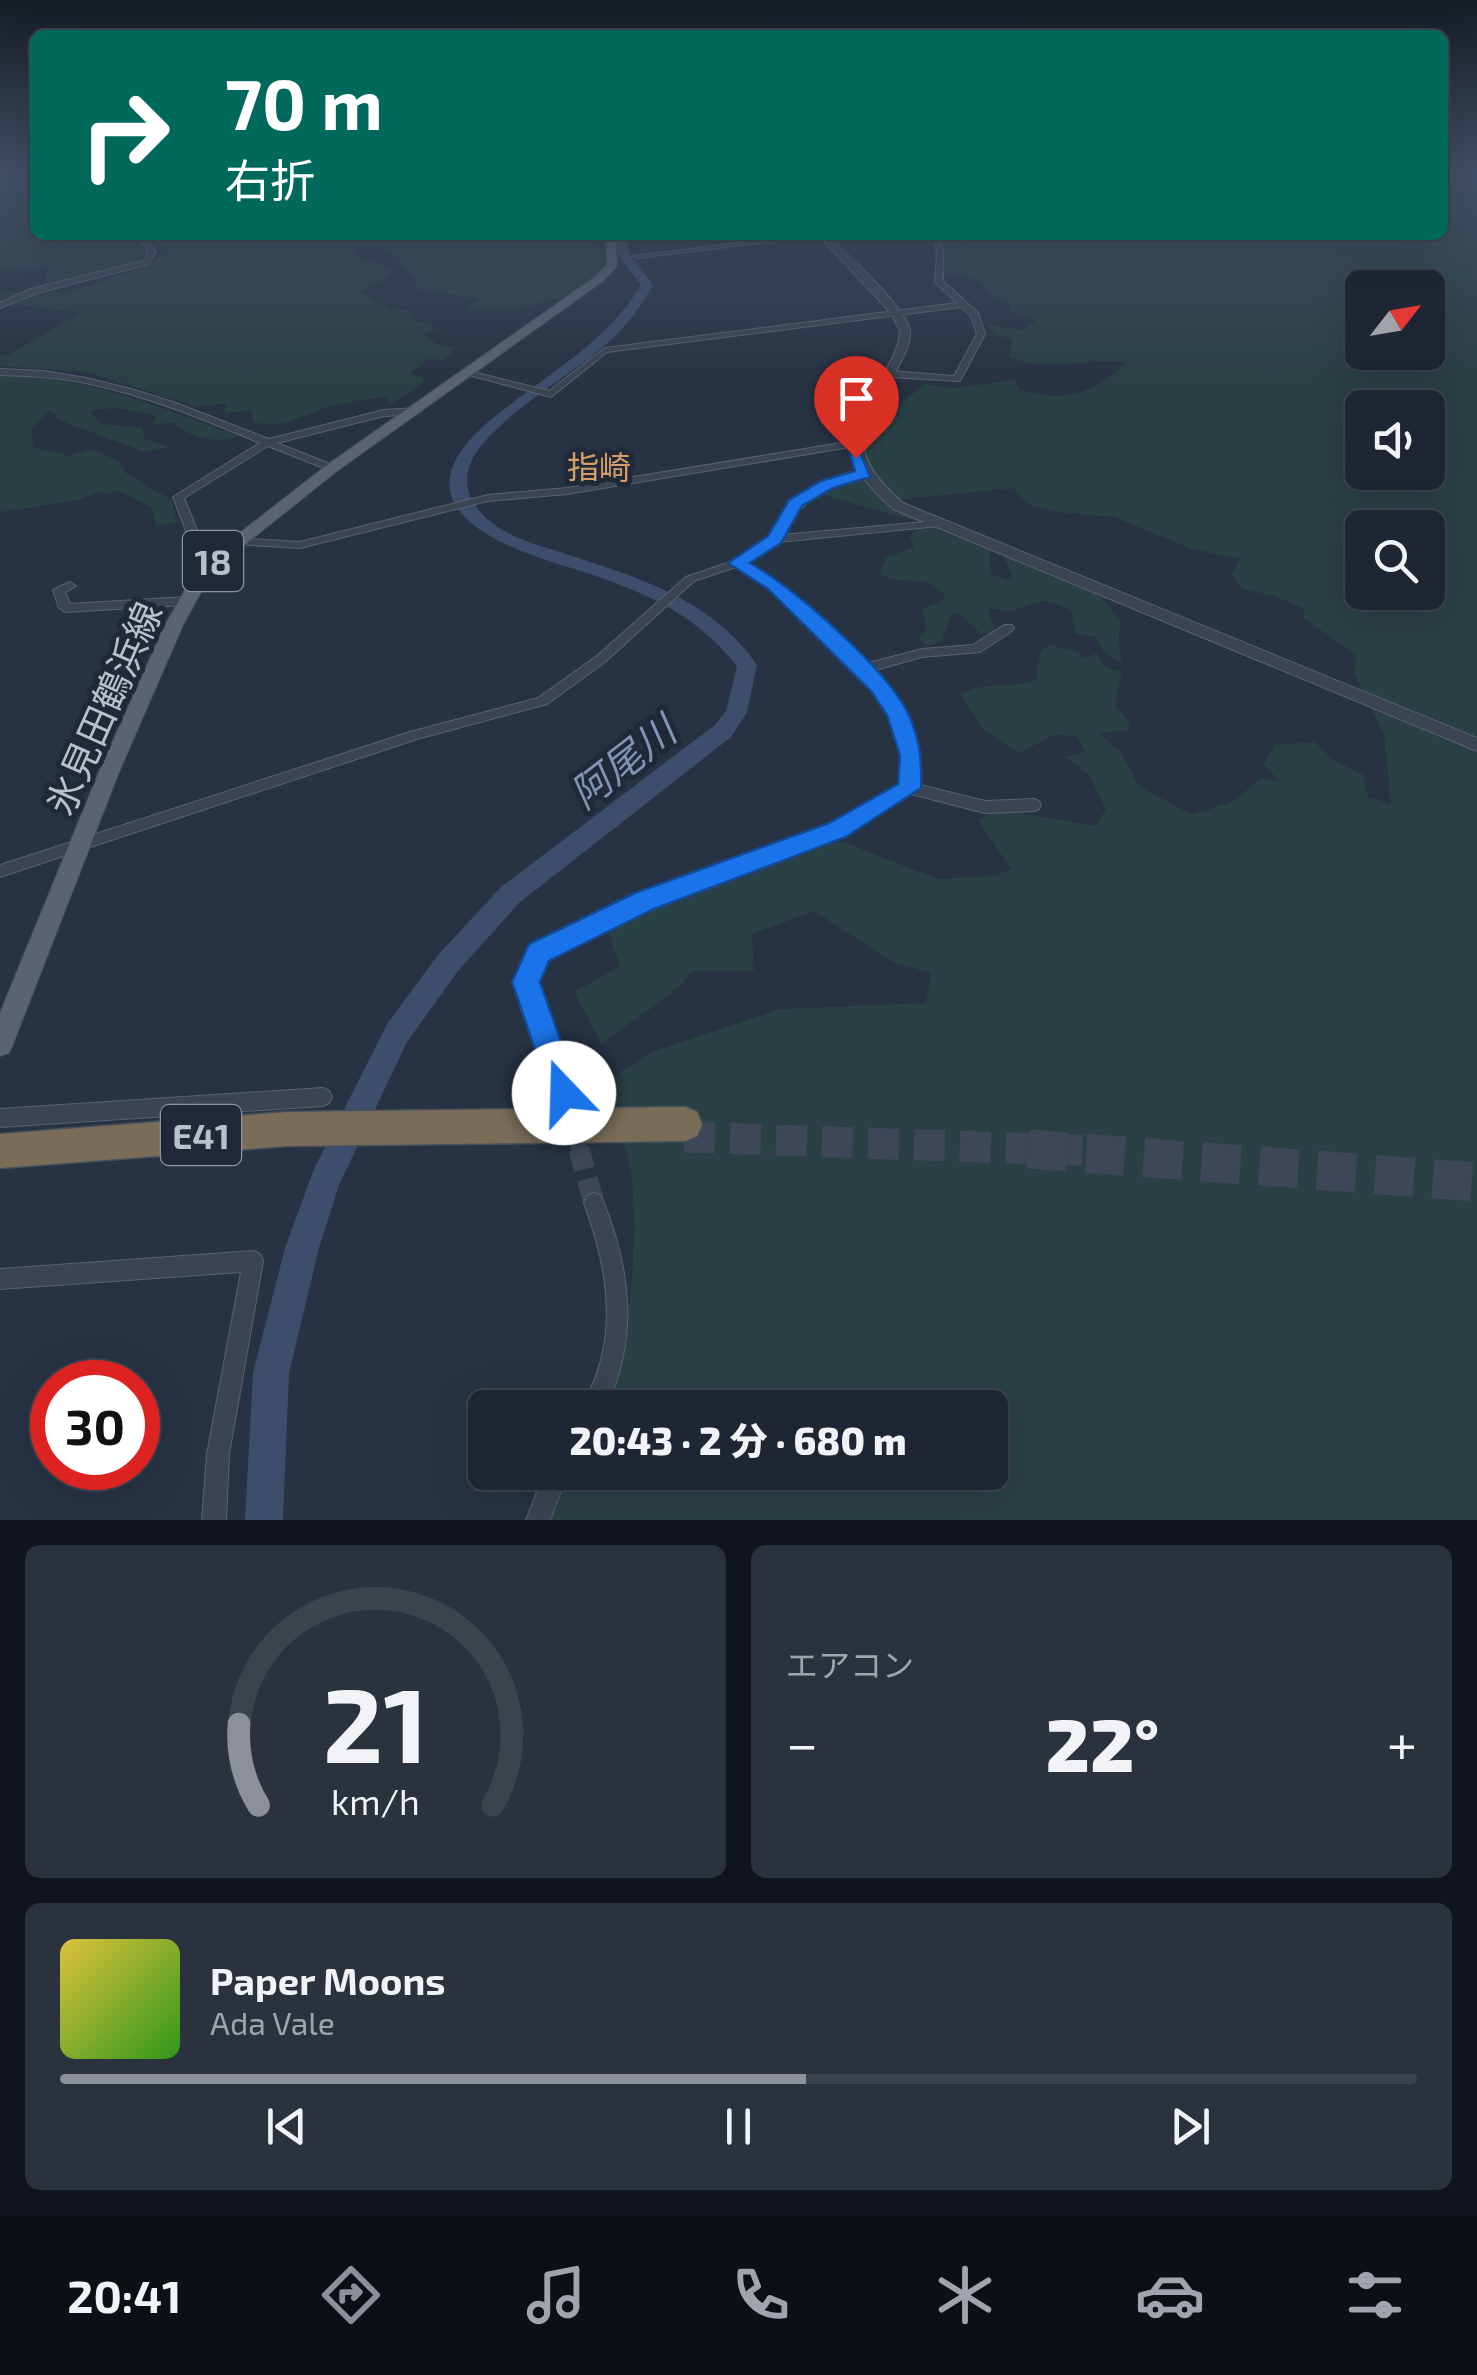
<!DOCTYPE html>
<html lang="ja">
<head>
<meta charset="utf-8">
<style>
  :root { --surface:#1d2632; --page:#2a323e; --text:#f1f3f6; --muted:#a0a5ac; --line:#3b434d; --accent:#8c9099 }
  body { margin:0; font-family:"Exo 2","Noto Sans JP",sans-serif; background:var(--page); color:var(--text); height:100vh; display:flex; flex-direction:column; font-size:38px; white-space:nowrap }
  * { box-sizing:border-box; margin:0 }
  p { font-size:32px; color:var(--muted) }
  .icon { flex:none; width:55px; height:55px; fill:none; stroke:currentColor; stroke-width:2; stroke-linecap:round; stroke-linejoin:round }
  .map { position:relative; height:1520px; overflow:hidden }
  .drawer { display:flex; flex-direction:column; gap:25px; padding:25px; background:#10151c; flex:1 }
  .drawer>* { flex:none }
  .hud { position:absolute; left:30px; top:30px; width:1418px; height:210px; border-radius:15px; box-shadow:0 10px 40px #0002,0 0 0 2px var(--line); background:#00695c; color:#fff; overflow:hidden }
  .needle { width:65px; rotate:59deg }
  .tools { position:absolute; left:1345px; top:270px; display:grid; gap:20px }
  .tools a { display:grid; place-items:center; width:100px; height:100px; border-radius:15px; background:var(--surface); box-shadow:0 10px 40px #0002,0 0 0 2px var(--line); font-size:50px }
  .speed { position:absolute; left:30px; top:1360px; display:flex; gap:20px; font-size:50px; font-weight:700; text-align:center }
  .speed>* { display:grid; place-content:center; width:130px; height:130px; border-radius:50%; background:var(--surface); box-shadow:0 10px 40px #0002,0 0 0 2px var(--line); line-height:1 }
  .speed .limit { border:15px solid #d22; background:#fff; color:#111 }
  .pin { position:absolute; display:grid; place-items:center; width:85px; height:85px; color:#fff; margin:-102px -42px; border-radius:50% 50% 50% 0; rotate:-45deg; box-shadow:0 0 10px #0007 }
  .pin .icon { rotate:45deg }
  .me { position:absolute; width:110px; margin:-55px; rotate:339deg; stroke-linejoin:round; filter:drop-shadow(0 0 8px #0008) }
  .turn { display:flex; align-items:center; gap:35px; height:210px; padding:0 30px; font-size:45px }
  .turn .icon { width:130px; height:130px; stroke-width:2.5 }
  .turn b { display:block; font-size:70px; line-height:85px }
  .big { font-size:75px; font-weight:800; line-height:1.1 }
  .drawer .tile { flex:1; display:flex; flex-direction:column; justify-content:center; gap:15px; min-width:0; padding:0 35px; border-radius:15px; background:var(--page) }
  .drawer .dial { align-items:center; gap:0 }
  .dial svg { height:260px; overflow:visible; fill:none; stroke:var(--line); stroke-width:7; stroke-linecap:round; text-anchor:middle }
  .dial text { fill:var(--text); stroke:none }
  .song { display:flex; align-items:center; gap:30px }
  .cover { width:120px; height:120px; border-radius:15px; background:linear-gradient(135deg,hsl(50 70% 55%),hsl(110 70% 35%)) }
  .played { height:10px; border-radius:5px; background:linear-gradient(90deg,var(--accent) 55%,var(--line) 55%) }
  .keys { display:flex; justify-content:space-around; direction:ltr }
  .heat { display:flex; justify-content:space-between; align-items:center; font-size:55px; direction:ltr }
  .drawer .tiles { flex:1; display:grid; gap:25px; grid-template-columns:1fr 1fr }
  .tile:last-child { grid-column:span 2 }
  .trip { position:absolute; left:468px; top:1390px; width:540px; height:100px; border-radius:15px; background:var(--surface); box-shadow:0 10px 40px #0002,0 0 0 2px var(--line); font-weight:800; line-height:100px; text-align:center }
  .tabs { display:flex; height:160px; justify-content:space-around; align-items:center; background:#0c0f14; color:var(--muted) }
  .tabs .icon { width:70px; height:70px }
  .tabs .on { color:var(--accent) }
  .tabs b { font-size:45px; color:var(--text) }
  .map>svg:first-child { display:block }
  .green { fill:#294044; fill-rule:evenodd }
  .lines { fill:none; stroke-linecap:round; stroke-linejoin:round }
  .river { fill:#3d4e6c; fill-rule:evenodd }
  .minor-tunnel-far1 { stroke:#3d4758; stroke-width:16; stroke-dasharray:16 9; stroke-linecap:butt }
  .minor-tunnel { stroke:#3d4758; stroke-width:21; stroke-dasharray:21 10; stroke-linecap:butt }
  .motorway-tunnel-far1 { stroke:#3d4758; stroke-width:31; stroke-dasharray:31 15; stroke-linecap:butt }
  .motorway-tunnel { stroke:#3d4758; stroke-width:39; stroke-dasharray:39 19; stroke-linecap:butt }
  .minor-casing { stroke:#5a6270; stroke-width:2 }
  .tertiary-casing { stroke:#5a6270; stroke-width:2 }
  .primary-casing { stroke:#454d5c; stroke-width:2 }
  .motorway-casing { stroke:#464f5d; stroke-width:3 }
  .minor { fill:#3b4453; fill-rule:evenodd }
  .tertiary { fill:#3b4453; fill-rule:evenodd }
  .primary { fill:#596373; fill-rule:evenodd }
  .motorway { fill:#796d58; fill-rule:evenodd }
  .route { fill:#1a73e8; stroke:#114b97; stroke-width:2.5 }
  .labels { text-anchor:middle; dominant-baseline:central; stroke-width:10; stroke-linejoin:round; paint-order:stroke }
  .far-neighbourhood-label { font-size:32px; fill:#d79e69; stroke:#202938 }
  .shield { fill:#202938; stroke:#8b92a0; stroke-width:2.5 }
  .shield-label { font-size:35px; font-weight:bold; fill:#b9bfcc }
  .street-label { font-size:38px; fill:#b9bfcc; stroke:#202938 }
  .water-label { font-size:40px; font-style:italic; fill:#8094b3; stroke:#202938 }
</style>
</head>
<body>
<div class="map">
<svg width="1477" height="1520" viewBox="0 0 1477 1520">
  <rect width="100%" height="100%" fill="#273243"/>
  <!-- green -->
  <g class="green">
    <path d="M0,173H35V235H132L148,252L134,265L43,286L49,267L0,270Z"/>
    <path d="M1443,173H1477V1520H552L554,1500L568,1473L990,1472V1408L604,1407C631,1358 639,1229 631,1172C627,1143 611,1112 601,1084L654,1051L780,1009L926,1003L931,973L892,962L814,911L752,934L754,971L694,970C669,1002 633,1017 602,1044L574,992L620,966L608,930L621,917L820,845L843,842L938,879L995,876L1011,869L978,820L995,811L1015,812L1095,826L1106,809L1089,775L1066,757L1085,752L1077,736L1054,735L1019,753L983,730L961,695C986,679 1009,691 1036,679L1041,650L1050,645L1079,652L1082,658L1096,654L1106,667L1122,672L1115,706L1130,722L1129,730L1100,733L1122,754L1139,786L1192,815L1232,802L1262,778L1281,783L1264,764L1275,745L1315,742L1332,759L1363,775L1368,797L1391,804L1384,735L1354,672L1356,655L1302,617L1305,609L1271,595L1242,589L1232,575L1240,559L1189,548L1114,517L1058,512L1028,504L1013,488L895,500L867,461L865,442L878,431L888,412L926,384L953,388L1015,380L1019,389C1067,405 1091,393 1127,362C1087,357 1048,372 1009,357L1012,339L995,334L986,323L1022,331L1036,321L1009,311L1011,303L993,297L979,280L942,272L945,254L939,235H955L963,244L971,240L970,235H1442ZM1362,288H1428V352H1362ZM1362,408H1428V472H1362ZM1362,528H1428V592H1362Z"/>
    <path d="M147,235H583L588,242L608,251L602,271L580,292L514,311H464L479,299L419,289C403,263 388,237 354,251L355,256L393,270L381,282L359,291L395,311L409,309L415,321L431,323L435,329L423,334L438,345L456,348L444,360L427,359L410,374L424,378L419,387L389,405L387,397C371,399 355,400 339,404C307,411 285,432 253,422L251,410L224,413L227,403L197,407L86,372L0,366V354L8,355L80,313L0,302V292H68L151,265L163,254Z"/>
    <path d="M0,376C84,374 161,408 239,436C217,444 192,439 174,423L152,424L157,416C133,410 114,405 90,412L103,424L142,428L145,439L169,447L145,452L59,420L50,410L31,429L33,447L69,456L91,449L117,460L127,474L172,500L176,521L156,527L152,508L117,490L108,494L102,491L79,500L0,512Z"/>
    <path d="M855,479H863L887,504L922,523L816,493Z"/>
    <path d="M931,527L990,551V574L1007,580L1013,578L1004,559L1009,558L1097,592L1121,621L1118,641L1122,663L1103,651L1096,637L1075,634L1071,611C1042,596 1043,601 1015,610C1008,612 996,609 988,609L995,631L981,634L959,613L951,615L942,641L927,646L918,639L927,630L922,609L941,602L945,595C920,570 906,589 880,574L886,557L914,548L910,536L916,529Z"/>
  </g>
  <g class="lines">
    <!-- river -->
    <path class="river" d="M612,235H624L631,256L653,285C641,306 629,323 612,339C575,374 496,416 473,458C464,474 465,493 477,508C498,535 532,543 563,553C634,576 713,599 757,665L747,712L731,737L519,903L458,971L407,1042L339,1185L319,1248L289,1373L283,1520H245L253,1373L285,1248L314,1169L387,1024L438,955L501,887L715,725L726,711L737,666C715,639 691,619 661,603C639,592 614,582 590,574C546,559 415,529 458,456C472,432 498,414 519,398C564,364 612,334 641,285L619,256Z"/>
    <!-- minor-tunnel-far1 -->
    <path class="minor-tunnel-far1" d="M564,1093L580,1151"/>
    <!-- minor-tunnel -->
    <path class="minor-tunnel" d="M579,1149L594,1203"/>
    <!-- motorway-tunnel-far1 -->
    <path class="motorway-tunnel-far1" d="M684,1137L1103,1151"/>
    <!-- motorway-tunnel -->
    <path class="motorway-tunnel" d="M1028,1149L1477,1182"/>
    <defs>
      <g id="minor">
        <path d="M135,235H142L156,251L149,264L37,293L0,308V303L31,289L143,261L149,251Z"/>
        <path d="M804,235H825L637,258L633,256Z"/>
        <path d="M931,235H937L943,251V281L978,313L985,334L960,381L889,377L885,374L889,371L954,376L977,334L971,316L961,307L607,352L551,397L465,374L469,371L549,391L605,348L957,303L935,282L937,251Z"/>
        <path d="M0,369L43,371L86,378L131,389L173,402L269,439L384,410L417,408L422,411L417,414L384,416L277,443L335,466V470H329L268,446L184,498L212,567L206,570L200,567L173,497L260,443C203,419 145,395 85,383C56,377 28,376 0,375Z"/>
        <path d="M853,441L856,442V446L567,494L488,501L300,548L235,544L230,541L235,538L300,542L488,495L567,488Z"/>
        <path d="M864,471L868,472V476C827,488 803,496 782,535L935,521L940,524L939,526L778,542L745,563C792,583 831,628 865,664L922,649L973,645L1004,625H1012L1014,628L1012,631L980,652L922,657L872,671C904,707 919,735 916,784L985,801L1034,799L1039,801L1041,805L1039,809L1034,811L985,813L911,794L843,834L592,932L545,958L535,973L534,983L573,1093L570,1099L564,1102L558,1099L518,983L519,971L533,948L580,922L833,826L902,785C904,762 903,738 892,717C873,675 778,586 736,567L694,581L605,662L547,704L417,739L0,877V865L410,732L538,698L597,656L686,577L733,561L771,537L788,509L807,492L830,481Z"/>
        <path d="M70,582L76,586L65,592L70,604L186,597L192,601L186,605L65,612L59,608L53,590Z"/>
        <path d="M323,1088L329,1091L332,1097L329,1103L323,1106L0,1127V1109Z"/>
        <path d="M594,1193L601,1196C631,1269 639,1335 606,1408H583C590,1391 598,1374 602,1356C614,1304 602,1252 584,1203L587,1196Z"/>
        <path d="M253,1251L260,1254L263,1261L229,1454L226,1520H202L207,1454L241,1272L0,1289V1269Z"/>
        <path d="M545,1472H568L550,1520H526Z"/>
      </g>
      <path id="tertiary" d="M818,235H827C849,257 899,300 909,327C912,338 908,347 903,357C872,425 833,441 903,503L1477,738V751L893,509C831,453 848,440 883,375C891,361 899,347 900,331L892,314Z"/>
      <path id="primary" d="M606,235H616L617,266L603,281L337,471L213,570L183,625L119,772L13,1044L9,1053L0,1056V1013L99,772L165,625L200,564L327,465L595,277L607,265Z"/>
      <path id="motorway" d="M685,1107L697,1112L702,1124L697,1136L685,1141L287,1146L0,1168V1134L287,1112Z"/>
    </defs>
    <!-- minor casing -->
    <use href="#minor" class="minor-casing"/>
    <!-- tertiary casing -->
    <use href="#tertiary" class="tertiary-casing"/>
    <!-- primary casing -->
    <use href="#primary" class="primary-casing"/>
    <!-- motorway casing -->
    <use href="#motorway" class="motorway-casing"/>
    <!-- minor -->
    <use href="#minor" class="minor"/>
    <!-- tertiary -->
    <use href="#tertiary" class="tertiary"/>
    <!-- primary -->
    <use href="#primary" class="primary"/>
    <!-- motorway -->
    <use href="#motorway" class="motorway"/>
  </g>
  <!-- sky -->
  <linearGradient id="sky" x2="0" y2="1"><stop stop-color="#151c25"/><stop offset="0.45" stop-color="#414f66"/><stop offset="1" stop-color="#414f66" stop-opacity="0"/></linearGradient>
  <rect width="1477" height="386" fill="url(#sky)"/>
  <!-- route -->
  <path class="route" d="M850,454H861L870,477L833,488L802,506L781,543L750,563C794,588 885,667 908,713C920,738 922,761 921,788L846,837L654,909L549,961L540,982L579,1093L575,1103L564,1108L553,1103L512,982L529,944L635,893L829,823L898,784L900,756L887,715L871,691L768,589L728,563L768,536L789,500L821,481L855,471Z"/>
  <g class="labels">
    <!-- far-neighbourhood labels -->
    <g class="far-neighbourhood-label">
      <text x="599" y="466">指崎</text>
    </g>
    <!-- shield labels -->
    <g class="shield">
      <rect x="183" y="531" width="60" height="60" rx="8"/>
      <rect x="161" y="1105" width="80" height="60" rx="8"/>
    </g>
    <g class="shield-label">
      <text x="213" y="561">18</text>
      <text x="201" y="1135">E41</text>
    </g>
    <!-- street labels -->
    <g class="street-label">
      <text transform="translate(103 708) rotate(-66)">氷見田鶴浜線</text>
    </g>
    <!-- water labels -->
    <g class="water-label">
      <text transform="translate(622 761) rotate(-38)">阿尾川</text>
    </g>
  </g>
</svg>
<div class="tools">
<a><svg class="needle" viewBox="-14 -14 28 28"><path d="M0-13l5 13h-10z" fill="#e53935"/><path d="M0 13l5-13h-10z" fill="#a0a5ac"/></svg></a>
<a><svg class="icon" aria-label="sound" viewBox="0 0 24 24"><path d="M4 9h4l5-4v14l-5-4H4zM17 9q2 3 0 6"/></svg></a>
<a><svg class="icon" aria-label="search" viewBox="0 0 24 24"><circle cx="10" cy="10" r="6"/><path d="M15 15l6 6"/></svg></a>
</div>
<div class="speed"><div class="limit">30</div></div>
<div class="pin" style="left:856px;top:458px;background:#d93025"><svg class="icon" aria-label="arrive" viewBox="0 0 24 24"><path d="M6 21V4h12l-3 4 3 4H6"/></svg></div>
<svg class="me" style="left:564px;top:1093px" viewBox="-20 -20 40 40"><circle r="19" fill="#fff"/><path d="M0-13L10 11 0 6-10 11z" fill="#1a73e8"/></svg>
<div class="trip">20:43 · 2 分 · 680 m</div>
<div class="hud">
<div class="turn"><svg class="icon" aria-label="right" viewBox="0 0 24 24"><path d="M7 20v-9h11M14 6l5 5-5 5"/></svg><div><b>70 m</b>右折</div></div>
</div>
</div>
<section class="drawer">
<div class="tiles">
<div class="tile dial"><svg viewBox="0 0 100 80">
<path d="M14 69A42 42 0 1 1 86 69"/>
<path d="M14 69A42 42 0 0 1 8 44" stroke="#8c9099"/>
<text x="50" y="56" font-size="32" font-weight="700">21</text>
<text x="50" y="72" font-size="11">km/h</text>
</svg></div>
<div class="tile"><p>エアコン</p>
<div class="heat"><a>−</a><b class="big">22°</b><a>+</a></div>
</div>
<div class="tile">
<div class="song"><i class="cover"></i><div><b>Paper Moons</b><p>Ada Vale</p></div></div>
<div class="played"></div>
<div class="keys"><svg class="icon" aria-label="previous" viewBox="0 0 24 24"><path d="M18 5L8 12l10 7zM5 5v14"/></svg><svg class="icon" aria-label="pause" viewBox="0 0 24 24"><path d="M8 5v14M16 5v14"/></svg><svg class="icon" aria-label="next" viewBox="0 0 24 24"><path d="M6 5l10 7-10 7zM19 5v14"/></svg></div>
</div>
</div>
</section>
<nav class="tabs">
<b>20:41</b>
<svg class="icon on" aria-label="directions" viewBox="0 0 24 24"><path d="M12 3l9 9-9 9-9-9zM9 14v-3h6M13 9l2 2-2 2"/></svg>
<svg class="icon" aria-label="music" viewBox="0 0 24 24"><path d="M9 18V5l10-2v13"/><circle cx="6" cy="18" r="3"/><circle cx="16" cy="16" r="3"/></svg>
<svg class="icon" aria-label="phone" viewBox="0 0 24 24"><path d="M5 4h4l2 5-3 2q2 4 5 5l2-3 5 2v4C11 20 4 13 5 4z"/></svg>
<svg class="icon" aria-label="climate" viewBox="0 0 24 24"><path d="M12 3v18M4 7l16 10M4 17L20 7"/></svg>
<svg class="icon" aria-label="car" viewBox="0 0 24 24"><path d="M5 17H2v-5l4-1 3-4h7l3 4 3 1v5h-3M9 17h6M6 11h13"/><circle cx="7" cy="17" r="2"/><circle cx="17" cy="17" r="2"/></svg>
<svg class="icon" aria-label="filters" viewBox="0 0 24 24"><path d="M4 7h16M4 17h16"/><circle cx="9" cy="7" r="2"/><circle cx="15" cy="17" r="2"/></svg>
</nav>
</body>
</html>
